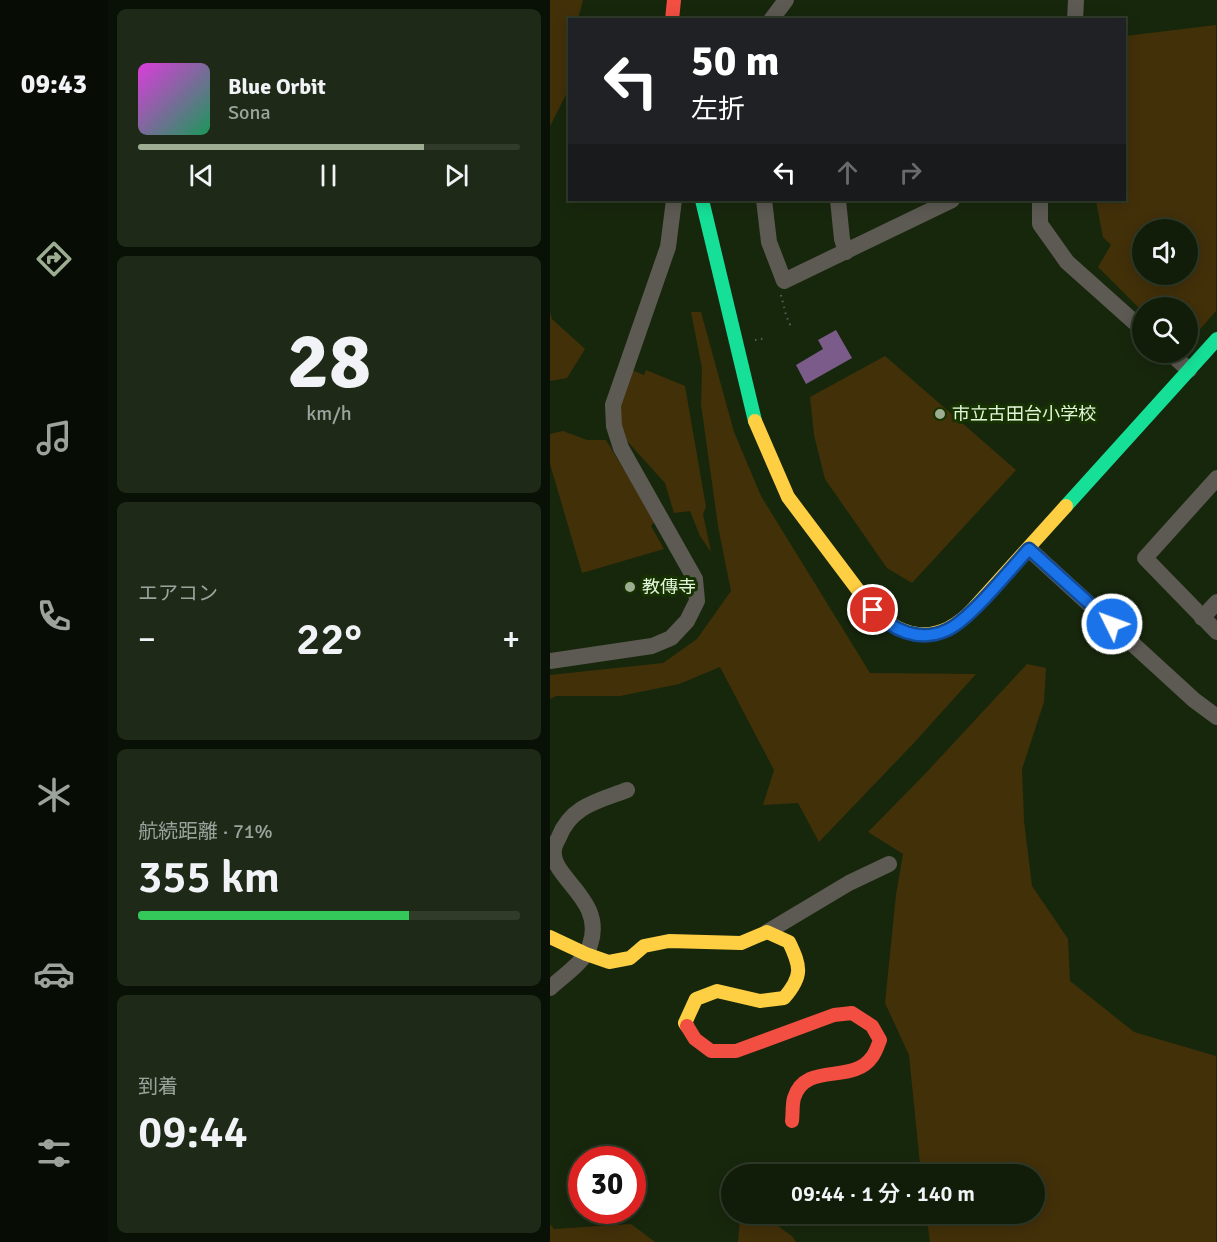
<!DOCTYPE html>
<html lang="ja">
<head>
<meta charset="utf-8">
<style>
  :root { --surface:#111d09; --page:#1e2a17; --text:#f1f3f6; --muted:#9ca29c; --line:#303b2a; --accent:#9cad92 }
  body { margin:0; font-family:Signika,"Noto Sans JP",sans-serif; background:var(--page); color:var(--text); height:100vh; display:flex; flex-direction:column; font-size:22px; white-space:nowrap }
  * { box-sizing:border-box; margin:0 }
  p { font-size:20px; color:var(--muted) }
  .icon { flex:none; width:33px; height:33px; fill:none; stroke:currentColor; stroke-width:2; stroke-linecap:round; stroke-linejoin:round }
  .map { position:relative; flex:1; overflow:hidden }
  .details { display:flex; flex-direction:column; gap:9px; padding:9px; background:#091005; width:442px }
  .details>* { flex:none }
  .top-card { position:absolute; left:18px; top:18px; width:558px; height:183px; border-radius:0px; box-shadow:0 3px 15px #0003,0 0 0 2px var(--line); background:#202124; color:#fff; overflow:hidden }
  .buttons { position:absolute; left:582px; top:219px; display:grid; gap:12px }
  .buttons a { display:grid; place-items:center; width:66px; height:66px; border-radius:50%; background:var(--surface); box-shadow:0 3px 15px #0003,0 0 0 2px var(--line); font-size:30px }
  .speed { position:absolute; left:18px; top:1146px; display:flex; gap:12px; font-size:30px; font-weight:700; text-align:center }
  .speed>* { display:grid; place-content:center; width:78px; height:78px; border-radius:50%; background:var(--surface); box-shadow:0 3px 15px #0003,0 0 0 2px var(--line); line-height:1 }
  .speed .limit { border:9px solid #d22; background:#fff; color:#111 }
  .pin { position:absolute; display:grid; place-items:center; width:51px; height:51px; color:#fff; margin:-26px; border:3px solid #fff; border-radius:50%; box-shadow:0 2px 6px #0007 }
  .me { position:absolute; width:66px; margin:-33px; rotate:312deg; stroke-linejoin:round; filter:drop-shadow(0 0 4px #0008) }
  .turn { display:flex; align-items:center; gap:21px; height:126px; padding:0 24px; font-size:27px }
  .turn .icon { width:78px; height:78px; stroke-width:2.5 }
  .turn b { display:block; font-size:42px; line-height:51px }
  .lanes { display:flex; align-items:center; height:57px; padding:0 24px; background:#0003; justify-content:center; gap:30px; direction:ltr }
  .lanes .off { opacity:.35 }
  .big { font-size:45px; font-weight:600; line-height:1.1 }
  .details .tile { flex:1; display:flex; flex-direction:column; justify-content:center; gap:9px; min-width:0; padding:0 21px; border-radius:9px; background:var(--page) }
  .details .dial { align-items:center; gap:0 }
  .dial b { font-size:78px; line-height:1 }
  .song { display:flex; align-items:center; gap:18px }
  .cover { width:72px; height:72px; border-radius:9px; background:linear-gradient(135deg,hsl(300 70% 55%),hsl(150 70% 35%)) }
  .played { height:6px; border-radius:3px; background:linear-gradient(90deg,var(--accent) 75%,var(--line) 75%) }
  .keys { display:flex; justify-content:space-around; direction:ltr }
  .heat { display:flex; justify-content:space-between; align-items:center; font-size:33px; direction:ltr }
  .charge { height:9px; border-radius:4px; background:linear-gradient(90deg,#34c759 71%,var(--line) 0) }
  .trip { position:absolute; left:171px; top:1164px; width:324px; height:60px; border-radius:30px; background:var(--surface); box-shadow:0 3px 15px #0003,0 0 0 2px var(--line); font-weight:600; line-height:60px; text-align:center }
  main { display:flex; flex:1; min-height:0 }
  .tabs { display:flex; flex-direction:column; width:108px; justify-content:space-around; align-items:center; background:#070c04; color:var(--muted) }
  .tabs .icon { width:42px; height:42px }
  .tabs .current { color:var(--accent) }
  .tabs b { font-size:27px; color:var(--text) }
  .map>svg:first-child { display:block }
  .green { fill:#423009; fill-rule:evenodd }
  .water { fill:#7b5b89 }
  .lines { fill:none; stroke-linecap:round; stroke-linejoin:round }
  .path { stroke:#5e5e56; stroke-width:2; stroke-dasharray:1.5 4.5; stroke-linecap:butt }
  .street { stroke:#5d5953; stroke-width:16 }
  .fast { stroke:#16e098; stroke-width:14 }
  .slow { stroke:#ffcf43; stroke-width:14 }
  .jam { stroke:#f24e42; stroke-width:14 }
  .route-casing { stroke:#114b97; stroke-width:15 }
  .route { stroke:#1a73e8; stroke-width:10 }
  .poi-dot { fill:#9cad92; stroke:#163201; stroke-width:2 }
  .labels { text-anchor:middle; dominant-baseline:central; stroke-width:6; stroke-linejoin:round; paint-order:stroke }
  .poi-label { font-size:18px; fill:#e3f5da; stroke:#163201; text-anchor:start }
</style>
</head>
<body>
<main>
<nav class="tabs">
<b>09:43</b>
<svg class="icon current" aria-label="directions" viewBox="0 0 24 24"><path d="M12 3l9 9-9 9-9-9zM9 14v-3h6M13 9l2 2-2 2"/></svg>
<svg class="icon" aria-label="music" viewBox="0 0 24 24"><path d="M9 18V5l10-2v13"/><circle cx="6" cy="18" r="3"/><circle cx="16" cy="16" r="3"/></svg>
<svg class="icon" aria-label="phone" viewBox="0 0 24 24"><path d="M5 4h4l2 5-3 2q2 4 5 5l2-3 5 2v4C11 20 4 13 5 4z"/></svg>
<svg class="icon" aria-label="climate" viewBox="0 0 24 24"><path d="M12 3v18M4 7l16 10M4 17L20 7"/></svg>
<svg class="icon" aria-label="car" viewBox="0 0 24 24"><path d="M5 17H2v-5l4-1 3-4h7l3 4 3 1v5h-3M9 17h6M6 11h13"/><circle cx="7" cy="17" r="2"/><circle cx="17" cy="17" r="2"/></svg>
<svg class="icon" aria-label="filters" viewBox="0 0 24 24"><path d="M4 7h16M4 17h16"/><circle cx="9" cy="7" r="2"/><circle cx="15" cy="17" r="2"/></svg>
</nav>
<section class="details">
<div class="tile">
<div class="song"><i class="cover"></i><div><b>Blue Orbit</b><p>Sona</p></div></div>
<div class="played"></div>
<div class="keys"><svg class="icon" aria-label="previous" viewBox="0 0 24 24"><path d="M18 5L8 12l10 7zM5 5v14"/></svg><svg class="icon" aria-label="pause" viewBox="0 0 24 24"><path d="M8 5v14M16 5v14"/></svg><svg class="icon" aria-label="next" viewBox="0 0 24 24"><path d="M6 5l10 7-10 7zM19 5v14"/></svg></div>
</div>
<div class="tile dial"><b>28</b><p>km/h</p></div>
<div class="tile"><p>エアコン</p>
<div class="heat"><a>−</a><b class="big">22°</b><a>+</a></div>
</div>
<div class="tile"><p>航続距離 · 71%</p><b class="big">355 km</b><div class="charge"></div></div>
<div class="tile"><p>到着</p><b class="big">09:44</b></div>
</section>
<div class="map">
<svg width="667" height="1242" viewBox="0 0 667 1242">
  <rect width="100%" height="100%" fill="#17270c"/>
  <!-- green -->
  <g class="green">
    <path d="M0,0H33L28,19L20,20L19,89L0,126Z"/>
    <path d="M666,25V311L638,343V308H592V311L548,267L561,245L553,237L546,201V200H574L575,36ZM592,230H638V274H592Z"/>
    <path d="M0,312L2,319L35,349L17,378L0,381Z"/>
    <path d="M141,312H151L184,432L211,496L320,673L426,674L362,745L269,842L248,803L213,805L224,770L170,667L129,684L70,696H6L0,699V675L113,663L147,639L181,591L168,526L151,404L152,368Z"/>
    <path d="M335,356L466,470L362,583L337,568L275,479L264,435L260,397Z"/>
    <path d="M79,369L94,375L96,370L135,386L156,507L153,514L161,552L150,536L140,511L124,513L115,483L77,441L67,422Z"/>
    <path d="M13,431L37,440H56L105,521L101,526L114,549L32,573L0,464V434Z"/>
    <path d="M477,664L496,668L494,702L472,769L474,821L482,886L518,939L520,981L584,1032L666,1056V1242H380L376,1214H484V1174H371L359,1055L335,1003L346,895L353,854L318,832L374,775Z"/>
    <path d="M214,1216L242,1236L246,1242H188L190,1218Z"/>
    <path d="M0,1224L4,1229L81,1224L105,1242H0Z"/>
  </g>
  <!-- water -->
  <path class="water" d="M286,330L302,358L256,384L246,365L273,349L268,340Z"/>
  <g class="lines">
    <!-- path -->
    <g class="path">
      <path d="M231,295L236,315L241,327"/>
      <path d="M205,340L216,338"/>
    </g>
    <!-- street -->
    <g class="street">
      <path d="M221,20L236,0"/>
      <path d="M525,20L526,0"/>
      <path d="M214,200L219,242L234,281L402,200"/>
      <path d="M288,200L292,239L296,252"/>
      <path d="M490,200V224L517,262L592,329"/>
      <path d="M619,352L639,370"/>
      <path d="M667,478L595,558L667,632"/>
      <path d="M479,549L644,700L667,717"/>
      <path d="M652,618L667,602"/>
      <path d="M0,661L102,646L121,638L137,621L147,601L145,579L71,448L64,426L63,405L118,247L124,200"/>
      <path d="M217,932L299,883L339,864"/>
      <path d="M0,988C13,976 35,962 40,945C56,899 0,878 4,850C4,846 7,841 9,837C21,806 48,801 77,790"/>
    </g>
    <!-- fast -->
    <g class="fast">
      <path d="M152,200L205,421"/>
      <path d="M516,506L667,339"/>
    </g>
    <!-- slow -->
    <g class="slow">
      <path d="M205,421L238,497L323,610C357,642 391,643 423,609L516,506"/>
      <path d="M0,937L36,954L59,962L80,958L94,946L119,941L191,943L217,932L239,942C251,967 253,976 234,998L210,1001L167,991L146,999L135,1023L137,1026"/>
    </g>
    <!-- jam -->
    <g class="jam">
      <path d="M122,20L124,0"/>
      <path d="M137,1026L145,1039L161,1051H186L284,1015L302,1013L322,1026L330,1040C328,1045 326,1052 322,1057C303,1085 255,1061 244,1098C242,1105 243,1114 242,1121"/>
    </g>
  </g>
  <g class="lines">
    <defs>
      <path id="route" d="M323,610C342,630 369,643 397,630C420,620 460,569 479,549L562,624"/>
    </defs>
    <!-- route casing -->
    <use href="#route" class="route-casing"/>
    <!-- route -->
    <use href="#route" class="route"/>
  </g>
  <!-- markers -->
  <g class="poi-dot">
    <circle cx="390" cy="414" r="6"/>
    <circle cx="80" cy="587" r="6"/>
  </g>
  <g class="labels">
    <!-- poi labels -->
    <g class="poi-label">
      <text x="402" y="414">市立古田台小学校</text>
      <text x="92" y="587">教傳寺</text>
    </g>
  </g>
</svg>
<div class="buttons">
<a><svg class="icon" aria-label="sound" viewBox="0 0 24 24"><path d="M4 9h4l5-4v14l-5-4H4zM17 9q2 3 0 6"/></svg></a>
<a><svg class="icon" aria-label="search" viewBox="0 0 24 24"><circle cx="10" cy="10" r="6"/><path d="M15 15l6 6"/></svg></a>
</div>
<div class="speed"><div class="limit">30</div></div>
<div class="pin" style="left:323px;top:610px;background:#d93025"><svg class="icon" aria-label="arrive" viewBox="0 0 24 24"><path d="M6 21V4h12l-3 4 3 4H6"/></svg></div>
<svg class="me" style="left:562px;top:624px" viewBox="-20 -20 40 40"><circle r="17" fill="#1a73e8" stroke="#fff" stroke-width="3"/><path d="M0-11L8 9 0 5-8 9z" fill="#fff"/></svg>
<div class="trip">09:44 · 1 分 · 140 m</div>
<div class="top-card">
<div class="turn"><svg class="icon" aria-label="left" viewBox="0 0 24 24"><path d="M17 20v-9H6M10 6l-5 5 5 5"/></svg><div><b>50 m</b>左折</div></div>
<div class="lanes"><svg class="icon" aria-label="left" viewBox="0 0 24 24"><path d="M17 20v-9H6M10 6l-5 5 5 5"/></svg><svg class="icon off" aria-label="ahead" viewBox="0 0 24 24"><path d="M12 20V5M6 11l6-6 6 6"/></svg><svg class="icon off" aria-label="right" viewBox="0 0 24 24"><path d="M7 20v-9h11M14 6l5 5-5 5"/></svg></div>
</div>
</div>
</main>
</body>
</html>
